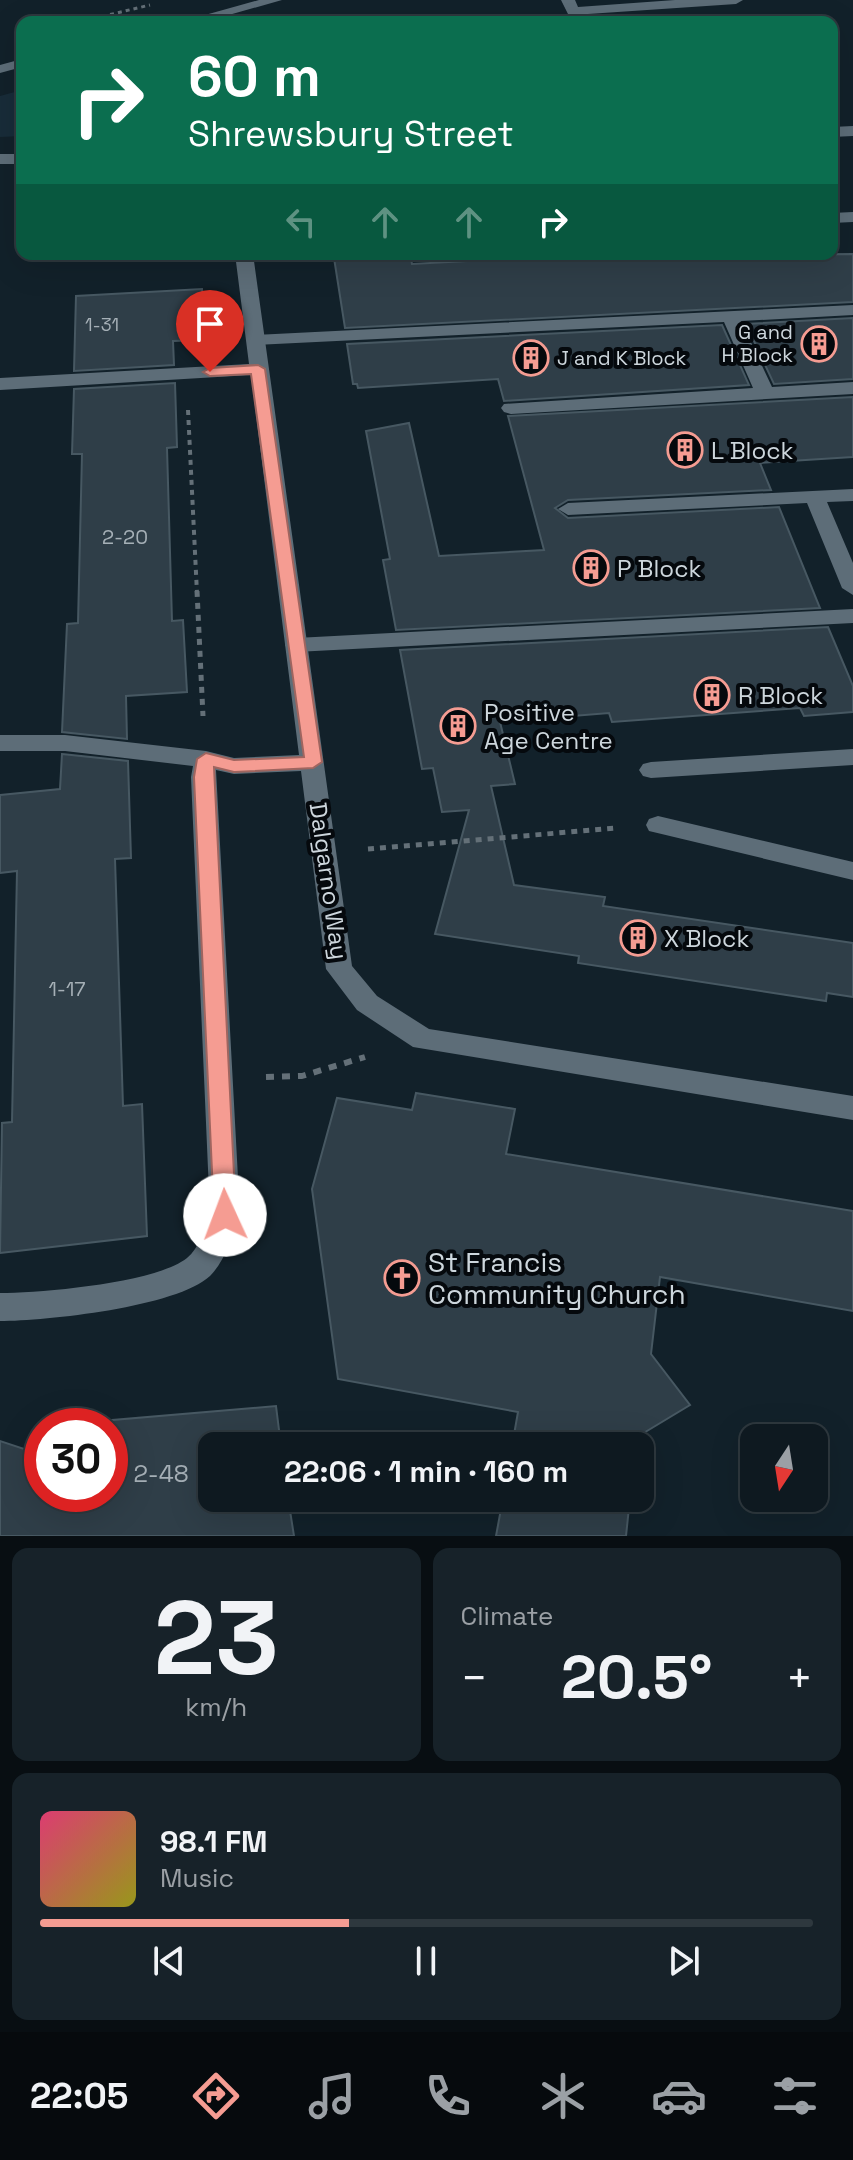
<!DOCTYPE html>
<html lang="en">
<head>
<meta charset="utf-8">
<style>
  :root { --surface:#0e1920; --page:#172229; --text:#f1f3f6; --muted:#9ba0a5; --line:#2e383e; --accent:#f59c92 }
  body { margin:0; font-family:"Space Grotesk",sans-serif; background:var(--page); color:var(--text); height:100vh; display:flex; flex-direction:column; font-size:30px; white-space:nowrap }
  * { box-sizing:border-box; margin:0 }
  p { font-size:26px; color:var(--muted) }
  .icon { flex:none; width:44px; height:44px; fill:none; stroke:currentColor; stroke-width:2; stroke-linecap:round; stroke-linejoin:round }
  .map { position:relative; height:1536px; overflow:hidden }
  .drawer { display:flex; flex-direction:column; gap:12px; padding:12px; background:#080e12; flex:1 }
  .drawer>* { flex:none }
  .top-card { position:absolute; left:16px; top:16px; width:822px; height:244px; border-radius:16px; box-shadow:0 8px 32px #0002,0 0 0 2px var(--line); background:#0b6e4f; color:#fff; overflow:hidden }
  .needle { width:52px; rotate:192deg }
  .buttons { position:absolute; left:740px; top:1424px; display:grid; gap:16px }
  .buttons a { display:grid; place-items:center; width:88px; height:88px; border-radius:16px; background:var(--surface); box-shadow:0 8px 32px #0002,0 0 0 2px var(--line); font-size:40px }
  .speed { position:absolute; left:24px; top:1408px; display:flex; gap:16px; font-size:40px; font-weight:700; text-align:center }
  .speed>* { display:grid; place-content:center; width:104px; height:104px; border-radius:50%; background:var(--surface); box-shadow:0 8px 32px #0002,0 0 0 2px var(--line); line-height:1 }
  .speed .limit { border:12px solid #d22; background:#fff; color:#111 }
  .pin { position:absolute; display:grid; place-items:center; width:68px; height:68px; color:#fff; margin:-82px -34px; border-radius:50% 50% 50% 0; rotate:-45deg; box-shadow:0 0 8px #0007 }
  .pin .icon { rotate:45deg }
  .me { position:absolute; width:88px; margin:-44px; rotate:358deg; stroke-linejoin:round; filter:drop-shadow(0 0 6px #0008) }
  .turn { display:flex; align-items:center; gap:28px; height:168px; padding:0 40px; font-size:36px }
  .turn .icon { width:104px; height:104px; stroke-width:2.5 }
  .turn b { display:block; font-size:56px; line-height:68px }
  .lanes { display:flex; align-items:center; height:76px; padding:0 40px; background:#0003; justify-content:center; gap:40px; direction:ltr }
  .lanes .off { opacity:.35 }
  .big { font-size:60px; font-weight:700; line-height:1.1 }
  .drawer .widget { flex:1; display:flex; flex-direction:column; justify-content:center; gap:12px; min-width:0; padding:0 28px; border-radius:16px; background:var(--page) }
  .drawer .dial { align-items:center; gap:0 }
  .dial b { font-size:104px; line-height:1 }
  .song { display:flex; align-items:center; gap:24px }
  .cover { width:96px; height:96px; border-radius:12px; background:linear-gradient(135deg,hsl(340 70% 55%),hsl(60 70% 35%)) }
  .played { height:8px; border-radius:4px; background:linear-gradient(90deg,var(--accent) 40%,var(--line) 40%) }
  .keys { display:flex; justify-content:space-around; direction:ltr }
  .heat { display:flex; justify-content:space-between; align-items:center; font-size:44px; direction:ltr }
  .drawer .tiles { flex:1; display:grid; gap:12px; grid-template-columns:1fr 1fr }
  .widget:last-child { grid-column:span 2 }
  .trip { position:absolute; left:198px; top:1432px; width:456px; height:80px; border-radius:16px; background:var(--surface); box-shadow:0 8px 32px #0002,0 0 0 2px var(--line); font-weight:700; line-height:80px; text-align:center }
  .tabs { display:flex; height:128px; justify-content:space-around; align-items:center; background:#060a0d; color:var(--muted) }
  .tabs .icon { width:56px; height:56px }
  .tabs .on { color:var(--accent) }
  .tabs b { font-size:36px; color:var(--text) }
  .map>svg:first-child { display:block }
  .built { fill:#182c39 }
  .building { fill:#2f3e48; stroke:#475862; stroke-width:2 }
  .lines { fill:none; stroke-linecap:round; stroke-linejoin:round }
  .path-far3 { stroke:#647078; stroke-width:3; stroke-dasharray:4 4; stroke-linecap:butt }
  .path-far2 { stroke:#647078; stroke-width:4; stroke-dasharray:5 5; stroke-linecap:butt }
  .path-far1 { stroke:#647078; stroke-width:5; stroke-dasharray:6 6; stroke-linecap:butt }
  .path { stroke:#647078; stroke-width:6; stroke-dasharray:8 8; stroke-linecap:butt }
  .lane { fill:#5d6d78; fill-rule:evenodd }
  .street { fill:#5d6d78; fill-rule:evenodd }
  .secondary { fill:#5d6d78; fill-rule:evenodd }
  .route { fill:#f59c92; stroke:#9f655f; stroke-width:2 }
  .labels { text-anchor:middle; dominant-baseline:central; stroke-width:8; stroke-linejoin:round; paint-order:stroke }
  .far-number-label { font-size:18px; fill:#a6b0b7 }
  .far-poi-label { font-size:20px; fill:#cdd6dc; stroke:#05090d; text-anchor:end }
  .number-label { font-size:20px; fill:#a6b0b7 }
  .poi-label { font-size:24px; fill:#cdd6dc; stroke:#05090d; text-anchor:start }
  .street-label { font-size:24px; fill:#cdd6dc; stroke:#05090d }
  .near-number-label { font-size:24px; fill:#a6b0b7 }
  .near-poi-label { font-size:28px; fill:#cdd6dc; stroke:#05090d; text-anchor:start }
</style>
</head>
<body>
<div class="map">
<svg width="853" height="1536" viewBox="0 0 853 1536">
  <rect width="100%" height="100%" fill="#12212a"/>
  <!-- built -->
  <path class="built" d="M22,90V136L0,137V96Z"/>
  <!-- building -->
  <g class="building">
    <path d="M359,254H410L412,264L602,254L629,256L853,254V302L345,328L334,258L359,257Z"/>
    <path d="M202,289L204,340L173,341L174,365L74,371L76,296Z"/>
    <path d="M853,318V379L774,384L746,324Z"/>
    <path d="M722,325L749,385L504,401L498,379L358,388L357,384H353L347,344Z"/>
    <path d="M175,383L177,447L167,448L172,621L183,620L187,692L126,696L127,739L62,732L67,624L78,623L82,454H72L74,389Z"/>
    <path d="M853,397V457L760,463L771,490L568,500L555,508L568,518L779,507L820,608L396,630L383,560L390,559L366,431L409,423L439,556L544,550L508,416Z"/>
    <path d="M828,627L853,686V712L804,716L800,708L612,722L609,713L500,722L515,784L491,786L514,885L605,897L603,906L853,943V997L827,993L826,1001L578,963L579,956L435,934L469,810L442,812L433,768L422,769L400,650Z"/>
    <path d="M62,754L128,761L131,858L115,859L123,1106L142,1104L147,1236L0,1253L2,1123L12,1122L17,871L0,873V795L60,789Z"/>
    <path d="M416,1093L515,1109L506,1154L853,1211V1311L660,1277L651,1354L690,1405L637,1437L636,1446H512L518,1412L338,1379L312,1189L337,1098L412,1110Z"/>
    <path d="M276,1406L281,1446H212V1498H288L294,1536H0V1441L33,1452L42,1451V1494H110V1426H101V1421Z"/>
    <path d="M503,1498H630L626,1536H496Z"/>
  </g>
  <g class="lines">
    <!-- path-far3 -->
    <path class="path-far3" d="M79,22L150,5"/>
    <!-- path-far2 -->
    <path class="path-far2" d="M188,410L197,593"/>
    <!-- path-far1 -->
    <g class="path-far1">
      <path d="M197,591L203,716"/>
      <path d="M368,849L617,828"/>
    </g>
    <!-- path -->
    <path class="path" d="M266,1077L302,1076L365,1057"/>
    <!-- lane -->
    <g class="lane">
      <path d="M853,212V222L832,223V213Z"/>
      <path d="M853,305V315L741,321L772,387L853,382V394L511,414L504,412L501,408L504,404L753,388L724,322L255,345L246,340L255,335Z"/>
      <path d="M853,489V501L827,502L853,563V595L842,588L807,503L568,515L558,509L568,503Z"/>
      <path d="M853,609V623L296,652L288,650L285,645L288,640L296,638Z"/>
      <path d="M853,749V765L651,778L643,776L639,770L643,764L651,762Z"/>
      <path d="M658,816L853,862V880L649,831L646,825L649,819Z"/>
    </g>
    <!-- street -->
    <g class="street">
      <path d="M561,0H575L578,7L675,0H743L736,4L573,15L568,14Z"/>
      <path d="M853,126V136L832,137V127Z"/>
      <rect x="0" y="154" width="22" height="10"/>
      <path d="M235,254H253L352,966L377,996L429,1029L853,1096V1120L413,1047L357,1010L326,969L301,771L234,774L216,770L240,1215C232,1235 226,1260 210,1276C177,1307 46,1321 0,1321V1293C41,1293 156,1283 187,1258C199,1248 204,1230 210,1215L191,777L193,766L65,751H0V735H65L206,751L234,758L299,755L251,375L0,390V378L249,364Z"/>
    </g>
    <!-- secondary -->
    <g class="secondary">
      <path d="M259,0H282L204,22H180Z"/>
      <path d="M22,59V67L0,73V65Z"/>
    </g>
  </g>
  <!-- route -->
  <path class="route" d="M258,365L265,369L322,762L313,768L234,772L214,767L236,1215L233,1222L225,1225L217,1222L214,1215L194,777L197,759L206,753L234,760L304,757L251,374L210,376L203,372L210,368Z"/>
  <!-- icons -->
  <defs>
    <symbol id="building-ring" viewBox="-11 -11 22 22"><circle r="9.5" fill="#05090d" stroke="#f59c92" stroke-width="1.5"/><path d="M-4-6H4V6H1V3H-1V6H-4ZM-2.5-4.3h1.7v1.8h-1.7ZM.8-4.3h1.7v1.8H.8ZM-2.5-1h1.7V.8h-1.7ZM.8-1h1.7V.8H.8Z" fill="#f59c92"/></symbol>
    <symbol id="church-ring" viewBox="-11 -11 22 22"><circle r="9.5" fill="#05090d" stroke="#f59c92" stroke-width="1.5"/><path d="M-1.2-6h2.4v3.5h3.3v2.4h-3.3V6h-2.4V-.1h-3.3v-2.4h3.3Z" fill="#f59c92"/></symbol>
  </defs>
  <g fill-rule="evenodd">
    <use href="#building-ring" x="799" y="324" width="40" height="40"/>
    <use href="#building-ring" x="511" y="338" width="40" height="40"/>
    <use href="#building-ring" x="665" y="430" width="40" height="40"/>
    <use href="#building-ring" x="571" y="548" width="40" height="40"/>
    <use href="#building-ring" x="692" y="675" width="40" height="40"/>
    <use href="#building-ring" x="438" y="706" width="40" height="40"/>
    <use href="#building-ring" x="618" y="918" width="40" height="40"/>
    <use href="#church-ring" x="382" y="1258" width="40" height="40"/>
  </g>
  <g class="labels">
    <!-- far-number labels -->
    <g class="far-number-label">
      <text x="102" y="324">1-31</text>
    </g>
    <!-- far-poi labels -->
    <g class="far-poi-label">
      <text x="793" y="332">G and<tspan x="793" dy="23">H Block</tspan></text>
      <text x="557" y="358" text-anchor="start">J and K Block</text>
    </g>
    <!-- number labels -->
    <g class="number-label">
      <text x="125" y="537">2-20</text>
      <text x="67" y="989">1-17</text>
    </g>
    <!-- poi labels -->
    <g class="poi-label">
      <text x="711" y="450">L Block</text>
      <text x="617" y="568">P Block</text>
      <text x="738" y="695">R Block</text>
      <text x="484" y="712">Positive<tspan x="484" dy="28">Age Centre</tspan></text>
      <text x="664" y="938">X Block</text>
    </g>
    <!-- street labels -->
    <g class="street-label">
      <text transform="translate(329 881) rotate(82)">Dalgarno Way</text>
    </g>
    <!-- near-number labels -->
    <g class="near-number-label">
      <text x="161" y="1473">2-48</text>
    </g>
    <!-- near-poi labels -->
    <g class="near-poi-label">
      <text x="428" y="1262">St Francis<tspan x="428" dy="32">Community Church</tspan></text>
    </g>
  </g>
</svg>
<div class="buttons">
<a><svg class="needle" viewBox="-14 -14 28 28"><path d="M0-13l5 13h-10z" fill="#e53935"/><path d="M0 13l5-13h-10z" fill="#9ba0a5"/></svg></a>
</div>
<div class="speed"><div class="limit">30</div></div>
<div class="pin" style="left:210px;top:372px;background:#d93025"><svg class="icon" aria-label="arrive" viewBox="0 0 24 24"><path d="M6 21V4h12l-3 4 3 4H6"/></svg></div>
<svg class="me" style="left:225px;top:1215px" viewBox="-20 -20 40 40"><circle r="19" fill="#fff"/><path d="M0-13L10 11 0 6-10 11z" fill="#f59c92"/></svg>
<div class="trip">22:06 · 1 min · 160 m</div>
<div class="top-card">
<div class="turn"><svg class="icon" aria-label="right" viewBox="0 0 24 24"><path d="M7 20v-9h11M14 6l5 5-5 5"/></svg><div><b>60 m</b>Shrewsbury Street</div></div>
<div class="lanes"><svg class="icon off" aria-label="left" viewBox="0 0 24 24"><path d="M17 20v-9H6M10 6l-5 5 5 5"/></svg><svg class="icon off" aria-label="ahead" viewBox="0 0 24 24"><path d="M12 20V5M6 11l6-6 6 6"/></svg><svg class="icon off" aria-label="ahead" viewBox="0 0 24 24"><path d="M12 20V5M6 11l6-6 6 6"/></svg><svg class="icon" aria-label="right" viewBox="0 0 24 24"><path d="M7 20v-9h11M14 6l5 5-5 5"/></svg></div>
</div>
</div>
<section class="drawer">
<div class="tiles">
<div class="widget dial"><b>23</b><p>km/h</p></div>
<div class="widget"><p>Climate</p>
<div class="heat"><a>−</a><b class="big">20.5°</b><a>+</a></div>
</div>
<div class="widget">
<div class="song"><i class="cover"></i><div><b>98.1 FM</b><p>Music</p></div></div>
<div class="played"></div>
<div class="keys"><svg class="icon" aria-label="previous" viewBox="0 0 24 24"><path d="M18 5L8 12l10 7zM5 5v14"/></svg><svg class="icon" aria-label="pause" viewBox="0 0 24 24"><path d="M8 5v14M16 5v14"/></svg><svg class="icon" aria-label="next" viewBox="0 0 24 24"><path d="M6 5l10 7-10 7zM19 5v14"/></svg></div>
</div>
</div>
</section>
<nav class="tabs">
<b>22:05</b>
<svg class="icon on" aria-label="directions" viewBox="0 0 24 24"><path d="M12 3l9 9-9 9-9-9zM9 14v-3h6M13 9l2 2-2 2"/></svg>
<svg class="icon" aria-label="music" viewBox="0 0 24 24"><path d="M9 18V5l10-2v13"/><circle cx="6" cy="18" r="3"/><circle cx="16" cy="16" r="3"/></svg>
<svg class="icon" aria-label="phone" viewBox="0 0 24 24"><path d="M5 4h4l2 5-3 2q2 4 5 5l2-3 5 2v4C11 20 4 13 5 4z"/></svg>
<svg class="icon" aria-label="climate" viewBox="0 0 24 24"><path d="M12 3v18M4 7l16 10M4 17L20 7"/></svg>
<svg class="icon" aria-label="car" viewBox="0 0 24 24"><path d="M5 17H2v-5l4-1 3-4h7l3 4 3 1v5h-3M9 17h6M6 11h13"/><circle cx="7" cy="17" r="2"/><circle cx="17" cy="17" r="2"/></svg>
<svg class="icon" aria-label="filters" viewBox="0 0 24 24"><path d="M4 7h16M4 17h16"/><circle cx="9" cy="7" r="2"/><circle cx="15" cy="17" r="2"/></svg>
</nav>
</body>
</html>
